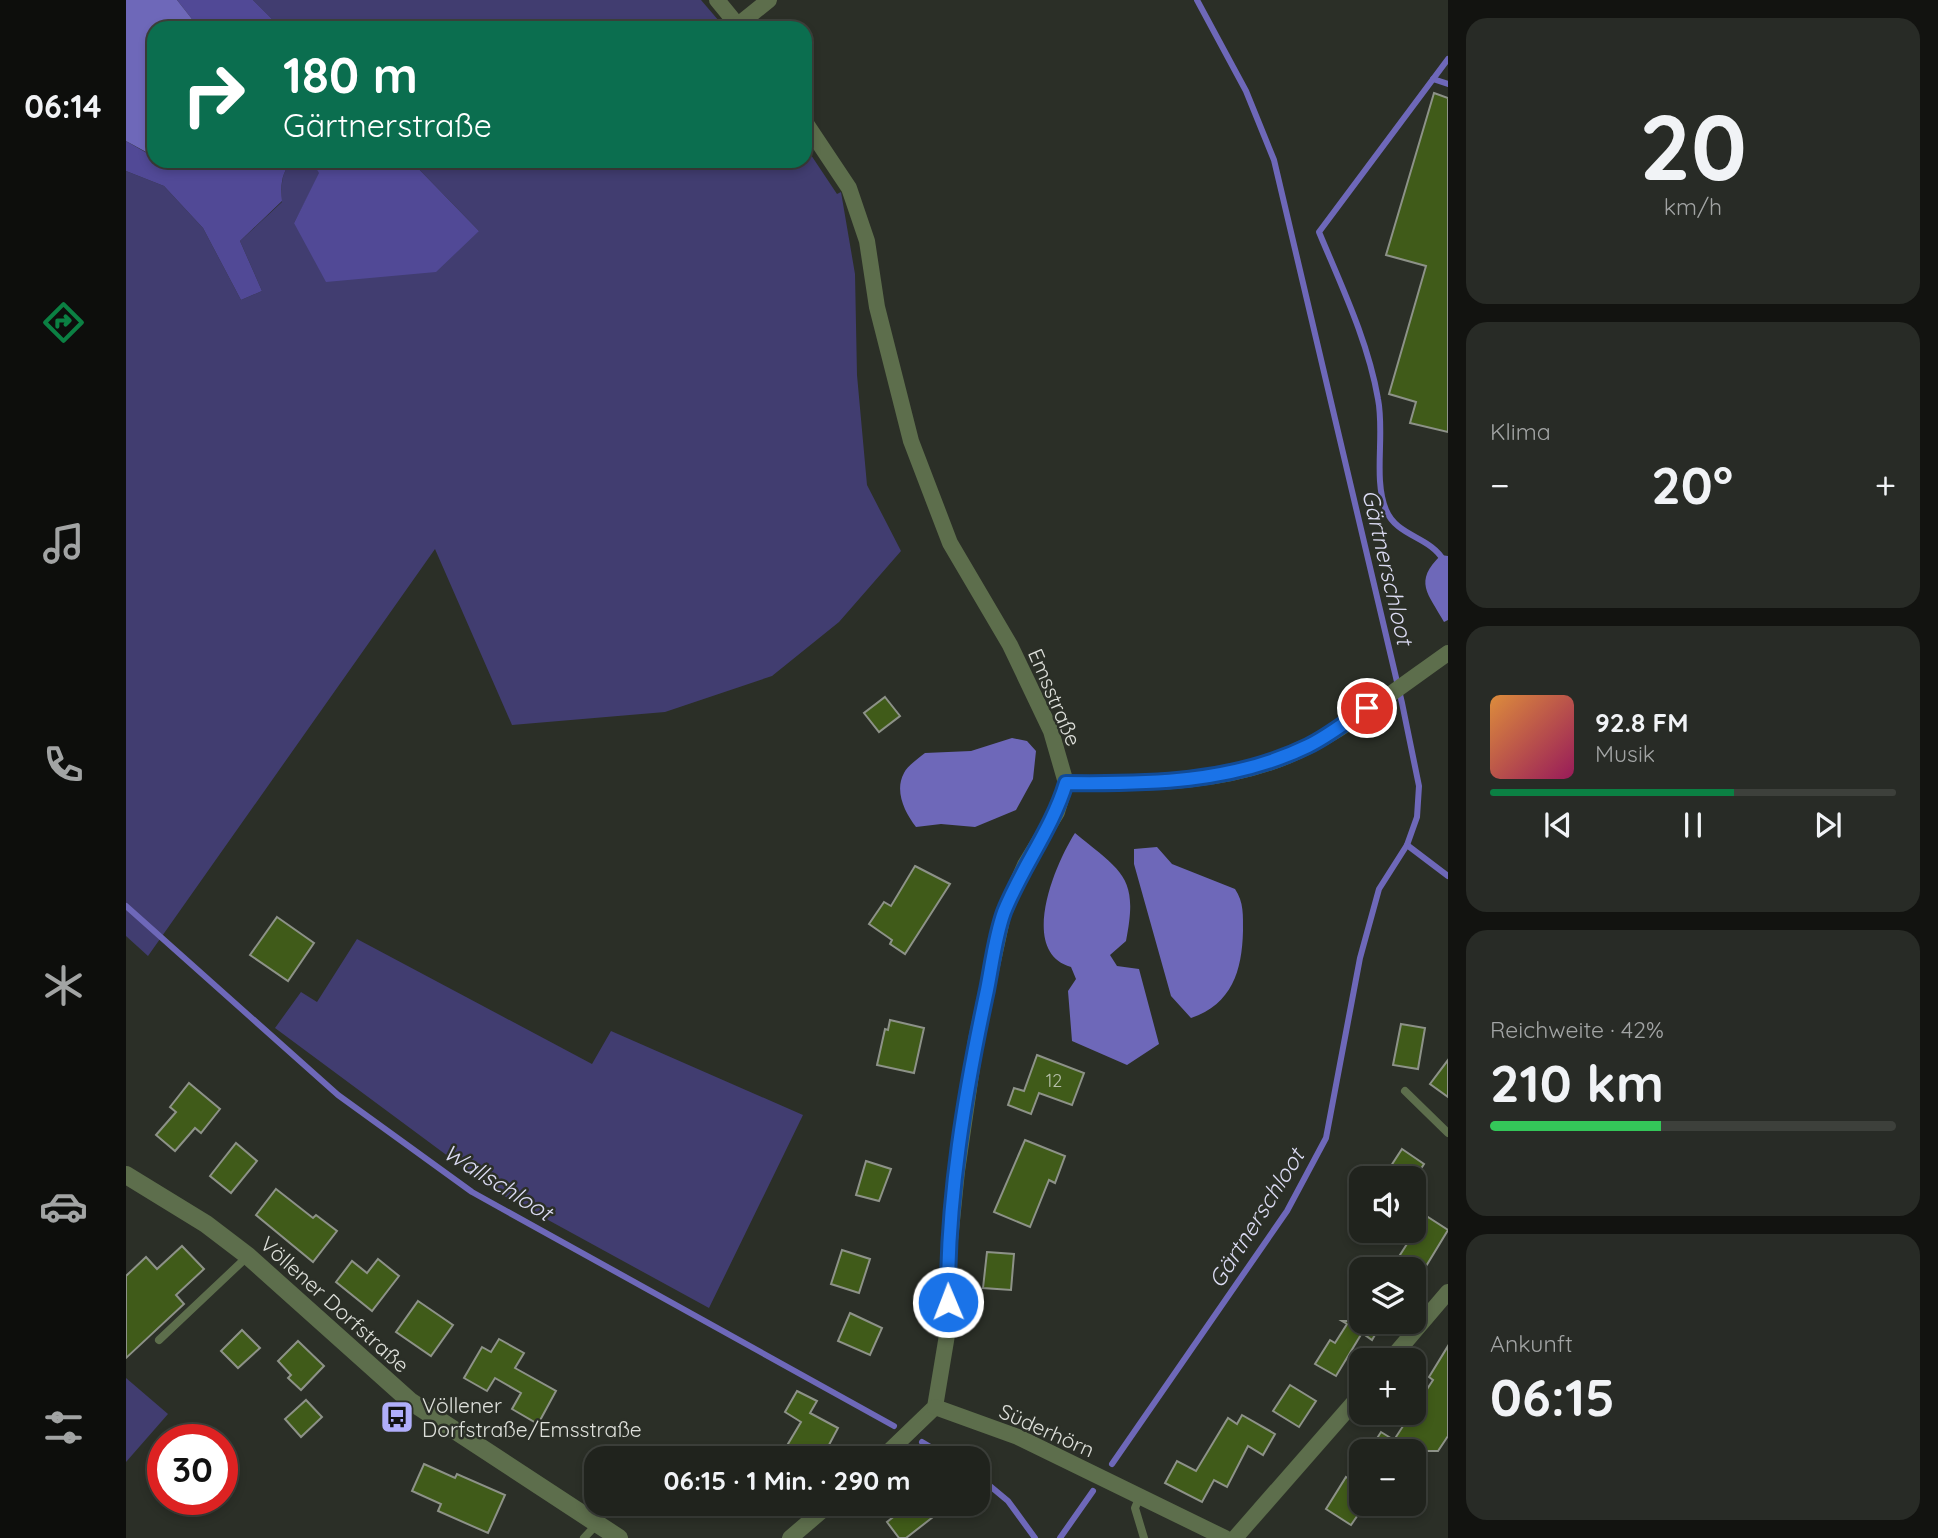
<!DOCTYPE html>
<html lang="de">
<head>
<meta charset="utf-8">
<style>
  :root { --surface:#20231d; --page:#282b26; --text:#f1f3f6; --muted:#a2a4a4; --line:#3d403b; --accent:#0b8043 }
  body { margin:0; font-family:Quicksand,sans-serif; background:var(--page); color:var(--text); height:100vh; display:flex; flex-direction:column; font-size:26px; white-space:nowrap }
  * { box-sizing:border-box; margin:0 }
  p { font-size:23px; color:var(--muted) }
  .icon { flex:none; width:38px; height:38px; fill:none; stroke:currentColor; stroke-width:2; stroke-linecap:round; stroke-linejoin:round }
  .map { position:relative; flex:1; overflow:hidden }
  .details { display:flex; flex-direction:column; gap:18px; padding:18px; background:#121310; width:490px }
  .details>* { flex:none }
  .top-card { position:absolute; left:21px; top:21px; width:665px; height:147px; border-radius:21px; box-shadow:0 4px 10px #0003,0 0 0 2px var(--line); background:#0b6e4f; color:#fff; overflow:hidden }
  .controls { position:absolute; left:1223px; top:1166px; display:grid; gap:14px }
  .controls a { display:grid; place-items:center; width:77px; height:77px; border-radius:14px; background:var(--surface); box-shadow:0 4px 10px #0003,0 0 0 2px var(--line); font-size:35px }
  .speed { position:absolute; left:21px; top:1424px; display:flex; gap:14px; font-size:35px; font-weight:700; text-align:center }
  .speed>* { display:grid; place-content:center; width:91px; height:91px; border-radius:50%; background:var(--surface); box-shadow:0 4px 10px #0003,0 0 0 2px var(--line); line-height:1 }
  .speed .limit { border:10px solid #d22; background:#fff; color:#111 }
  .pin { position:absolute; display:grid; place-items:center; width:60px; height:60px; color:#fff; margin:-30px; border:4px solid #fff; border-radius:50%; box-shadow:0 2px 7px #0007 }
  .me { position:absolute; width:77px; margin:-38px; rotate:359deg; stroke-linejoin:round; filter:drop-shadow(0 0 5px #0008) }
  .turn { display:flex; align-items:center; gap:24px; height:147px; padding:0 21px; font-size:32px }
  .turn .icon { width:91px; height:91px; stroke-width:2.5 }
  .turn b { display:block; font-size:49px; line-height:60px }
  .big { font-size:52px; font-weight:700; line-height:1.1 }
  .details .widget { flex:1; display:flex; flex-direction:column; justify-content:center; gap:10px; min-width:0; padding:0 24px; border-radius:21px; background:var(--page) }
  .details .dial { align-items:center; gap:0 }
  .dial b { font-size:91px; line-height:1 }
  .song { display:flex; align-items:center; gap:21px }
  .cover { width:84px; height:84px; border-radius:10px; background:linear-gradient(135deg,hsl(30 70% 55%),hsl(330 70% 35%)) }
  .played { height:7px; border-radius:4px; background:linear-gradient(90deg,var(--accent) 60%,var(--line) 60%) }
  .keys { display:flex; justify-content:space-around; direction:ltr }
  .heat { display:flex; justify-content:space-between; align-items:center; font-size:38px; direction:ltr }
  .charge { height:10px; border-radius:5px; background:linear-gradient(90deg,#34c759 42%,var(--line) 0) }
  .trip { position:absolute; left:458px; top:1446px; width:406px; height:70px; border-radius:21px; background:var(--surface); box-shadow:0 4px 10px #0003,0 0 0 2px var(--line); font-weight:700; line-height:70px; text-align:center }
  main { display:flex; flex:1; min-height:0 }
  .tab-bar { display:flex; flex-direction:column; width:126px; justify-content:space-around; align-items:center; background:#0d0e0c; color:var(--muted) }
  .tab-bar .icon { width:49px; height:49px }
  .tab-bar .current { color:var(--accent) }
  .tab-bar b { font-size:32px; color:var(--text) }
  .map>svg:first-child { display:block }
  .green { fill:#413d70 }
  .forest { fill:#514996 }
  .water { fill:#6e68b9 }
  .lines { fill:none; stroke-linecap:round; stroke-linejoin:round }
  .stream { stroke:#6e68b9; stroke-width:6 }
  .building { fill:#405b19; stroke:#8d9288; stroke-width:2 }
  .service { stroke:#5d6e4c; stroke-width:8 }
  .minor { stroke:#5d6e4c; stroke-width:16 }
  .tertiary { stroke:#5d6e4c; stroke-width:18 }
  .route-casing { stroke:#114b97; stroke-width:18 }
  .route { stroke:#1a73e8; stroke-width:12 }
  .labels { text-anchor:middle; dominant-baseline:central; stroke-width:5; stroke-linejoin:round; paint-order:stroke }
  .number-label { font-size:18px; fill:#b6bfaa }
  .street-label { font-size:21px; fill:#dee0db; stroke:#2b2f27 }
  .poi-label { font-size:21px; fill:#dee0db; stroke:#2b2f27; text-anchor:start }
  .water-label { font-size:23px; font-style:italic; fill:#dbdbf2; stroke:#2b2f27 }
</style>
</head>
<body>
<main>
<nav class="tab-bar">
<b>06:14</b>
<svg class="icon current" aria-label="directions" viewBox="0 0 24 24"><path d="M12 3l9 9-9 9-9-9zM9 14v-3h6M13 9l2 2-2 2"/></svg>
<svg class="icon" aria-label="music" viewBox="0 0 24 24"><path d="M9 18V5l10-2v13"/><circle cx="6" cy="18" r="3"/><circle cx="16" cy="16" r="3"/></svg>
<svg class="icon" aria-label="phone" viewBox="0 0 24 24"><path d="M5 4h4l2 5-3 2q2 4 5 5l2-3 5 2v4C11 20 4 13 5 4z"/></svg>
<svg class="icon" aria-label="climate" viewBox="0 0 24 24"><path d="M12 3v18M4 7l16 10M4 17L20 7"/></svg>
<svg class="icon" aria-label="car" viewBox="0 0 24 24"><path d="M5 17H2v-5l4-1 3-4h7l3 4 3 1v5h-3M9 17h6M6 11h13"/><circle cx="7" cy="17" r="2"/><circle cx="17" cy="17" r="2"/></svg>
<svg class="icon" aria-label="filters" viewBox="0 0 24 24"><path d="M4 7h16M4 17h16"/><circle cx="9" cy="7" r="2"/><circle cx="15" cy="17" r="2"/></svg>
</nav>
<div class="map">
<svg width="1322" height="1538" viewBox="0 0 1322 1538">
  <rect width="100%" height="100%" fill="#2b2f27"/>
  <!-- green -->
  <g class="green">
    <path d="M127,0H575L599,28H155Z"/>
    <path d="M679,146L711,194L715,192L729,274L731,375L741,485L775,551L713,622L646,676L539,712L386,725L309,549L22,956L0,936V171L38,186L77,228L115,300L136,291L114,241L156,202C155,174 156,161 186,161L194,173L168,223L353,231L285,161H679Z"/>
    <path d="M231,939L466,1064L485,1031L677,1115L583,1308L369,1191L149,1028L175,992L191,1002Z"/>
    <path d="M0,1378L42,1414L0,1462Z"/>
  </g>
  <!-- forest -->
  <g class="forest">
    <path d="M51,0H127L155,28H73Z"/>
    <path d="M0,141L21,153L28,143V161H169C154,170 155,186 156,201L114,241L136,291L115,300L77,228L38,186L0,171Z"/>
    <path d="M186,161H285L353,231L310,272L200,282L168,223L193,173Z"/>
  </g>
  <!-- water -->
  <g class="water">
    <path d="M0,0H51L73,28H28V143L22,153L0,141Z"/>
    <path d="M1315,555L1322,556V620L1318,622C1302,593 1287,582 1315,555Z"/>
    <path d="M886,738L901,741L910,751L907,779L890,810L849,827L815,824L790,827C779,813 768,791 778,773C781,766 793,758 799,753L845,751Z"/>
    <path d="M949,833C996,872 1013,876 1000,941L984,955L991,966L1013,969L1033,1044L1001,1065L946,1041L942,991L950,979L945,967C892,952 929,864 949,833Z"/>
    <path d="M1031,847L1046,864L1109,889C1118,902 1117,916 1117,931C1116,971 1106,1004 1065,1018L1045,996L1008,864V849Z"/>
  </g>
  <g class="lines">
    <!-- stream -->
    <g class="stream">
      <path d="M1307,79L1322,84"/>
      <path d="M1318,561C1304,536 1271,537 1260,510C1247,479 1259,434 1252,399C1242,341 1215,285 1193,232L1322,59"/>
      <path d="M1281,845L1322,876"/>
      <path d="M0,906L212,1095L346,1192L768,1426"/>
      <path d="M796,1442L823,1458"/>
      <path d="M986,1464L1161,1211L1200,1138L1234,958L1253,889L1281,845L1291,817L1293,786L1276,703L1148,160L1120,91L1071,0"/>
      <path d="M852,1476L882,1501L909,1538"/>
      <path d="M934,1538L967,1491"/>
    </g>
  </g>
  <!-- building -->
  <g class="building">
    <path d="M1308,93L1322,98V432L1284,423L1290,402L1263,394L1300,266L1260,255Z"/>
    <path d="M759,697L774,716L753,732L738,713Z"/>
    <path d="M789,866L824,884L779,954L764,944L766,940L743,924L758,902L765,906Z"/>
    <path d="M151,917L188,943L162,981L124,955Z"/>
    <path d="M764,1020L798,1028L788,1073L751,1065L759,1029L762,1030Z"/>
    <path d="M1275,1024L1299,1028L1292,1069L1267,1065Z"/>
    <path d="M911,1055L958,1073L946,1105L913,1093L905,1114L882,1105L888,1088L898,1091Z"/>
    <path d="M1322,1060V1097L1304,1084Z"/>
    <path d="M63,1083L94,1109L75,1133L69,1128L49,1151L30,1135L50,1112L44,1107Z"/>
    <path d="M899,1140L939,1156L929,1183L923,1180L904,1227L868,1212Z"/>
    <path d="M110,1143L131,1161L105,1193L84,1176Z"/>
    <path d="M1276,1149L1298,1164L1289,1178H1269L1261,1172Z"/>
    <path d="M740,1161L765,1169L753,1201L730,1195Z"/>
    <path d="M150,1189L187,1218L190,1215L211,1231L187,1262L130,1215Z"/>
    <path d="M1288,1208L1322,1230L1288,1286V1269H1265L1288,1233Z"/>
    <path d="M56,1246L78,1269L50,1295L58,1304L0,1358V1276L20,1257L31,1269Z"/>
    <path d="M716,1250L744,1259L733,1293L705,1284Z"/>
    <path d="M861,1252L888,1254L885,1290L857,1288Z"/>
    <path d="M252,1259L273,1276L246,1311L210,1282L226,1261L241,1273Z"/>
    <path d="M1236,1300V1321H1257L1246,1340L1236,1333L1210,1376L1189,1364L1204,1340L1209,1343L1221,1324L1216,1321H1222Z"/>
    <path d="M292,1301L327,1325L305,1356L270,1332Z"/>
    <path d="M724,1313L756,1328L744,1355L712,1341Z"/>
    <path d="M116,1330L134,1348L112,1368L95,1351Z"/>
    <path d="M373,1339L398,1353L389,1368L430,1391L412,1424L386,1409L395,1393L369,1378L361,1391L338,1378L356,1347L365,1352Z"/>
    <path d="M172,1341L198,1366L175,1390L162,1378L165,1375L152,1361Z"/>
    <path d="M1322,1346V1436L1312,1451H1243L1255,1432L1268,1440L1307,1380L1303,1377Z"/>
    <path d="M1164,1385L1190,1401L1173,1427L1147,1411Z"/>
    <path d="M671,1391L691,1401L684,1413L712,1428L696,1458H675L659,1449L675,1422L659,1412Z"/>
    <path d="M180,1400L196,1417L175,1437L159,1419Z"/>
    <path d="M1116,1415L1149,1434L1137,1455L1122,1446L1101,1487L1088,1480L1076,1502L1039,1483L1051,1461L1070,1471L1102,1418L1111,1424Z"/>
    <path d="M298,1464L329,1478L331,1474L379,1495L362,1533L312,1511L315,1504L286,1491Z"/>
    <path d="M1220,1477L1236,1487V1509L1225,1525L1200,1509Z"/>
    <path d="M785,1503H825L780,1538H773L761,1522Z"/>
  </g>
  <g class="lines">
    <!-- service -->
    <g class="service">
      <path d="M1279,1091L1322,1133"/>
      <path d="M33,1340L122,1256"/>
      <path d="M1014,1496L1009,1508L1018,1538"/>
      <path d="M458,1538L471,1524"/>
    </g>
    <!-- minor -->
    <g class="minor">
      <path d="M591,0L614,28"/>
      <path d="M612,25L643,0"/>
      <path d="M679,122L723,188L741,241L751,307L785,441L824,543L884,645L925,731L940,783L931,812L899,865L877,915L850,1040L831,1171L822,1260L823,1323L809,1407L756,1458"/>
      <path d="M940,783C1022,784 1110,785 1185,745C1233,719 1278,684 1322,653"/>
      <path d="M1264,1360L1322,1292"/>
      <path d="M809,1407L892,1437L1099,1538"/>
      <path d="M664,1538L705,1503"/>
      <path d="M1109,1538L1236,1393"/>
    </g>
    <!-- tertiary -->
    <path class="tertiary" d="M0,1175L80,1224L122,1256L284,1401L493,1538"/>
  </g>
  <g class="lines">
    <defs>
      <path id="route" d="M822,1302C821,1199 839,1092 861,990C866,965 869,937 878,912C896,867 926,829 940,783C1023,784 1106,783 1182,746C1203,736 1222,720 1241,708"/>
    </defs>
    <!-- route casing -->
    <use href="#route" class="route-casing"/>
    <!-- route -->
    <use href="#route" class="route"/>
  </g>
  <!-- icons -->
  <defs>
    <symbol id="bus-square" viewBox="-11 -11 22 22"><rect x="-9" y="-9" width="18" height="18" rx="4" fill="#b0aefa" stroke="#2b2f27"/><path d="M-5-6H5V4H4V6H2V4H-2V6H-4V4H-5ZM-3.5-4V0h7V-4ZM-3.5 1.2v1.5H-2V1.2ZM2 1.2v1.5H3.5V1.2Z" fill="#111"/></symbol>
  </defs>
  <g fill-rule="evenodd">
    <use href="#bus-square" x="252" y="1398" width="38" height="38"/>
  </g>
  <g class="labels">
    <!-- number labels -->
    <g class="number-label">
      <text x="928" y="1080">12</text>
    </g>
    <!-- street labels -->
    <g class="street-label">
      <text transform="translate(929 697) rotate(67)">Emsstraße</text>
      <text transform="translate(209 1304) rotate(42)">Völlener Dorfstraße</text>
      <text transform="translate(921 1430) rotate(24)">Süderhörn</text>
    </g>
    <!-- poi labels -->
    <g class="poi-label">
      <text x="296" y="1405">Völlener<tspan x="296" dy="24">Dorfstraße/Emsstraße</tspan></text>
    </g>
    <!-- water labels -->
    <g class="water-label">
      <text transform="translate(1262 567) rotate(77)">Gärtnerschloot</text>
      <text transform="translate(372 1182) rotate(32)">Wallschloot</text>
      <text transform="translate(1130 1218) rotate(-58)">Gärtnerschloot</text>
    </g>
  </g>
</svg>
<div class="controls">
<a><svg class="icon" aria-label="sound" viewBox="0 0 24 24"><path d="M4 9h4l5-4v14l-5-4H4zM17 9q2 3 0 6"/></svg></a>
<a><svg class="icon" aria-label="layers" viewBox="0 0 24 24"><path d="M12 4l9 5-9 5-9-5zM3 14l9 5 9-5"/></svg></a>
<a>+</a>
<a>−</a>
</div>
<div class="speed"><div class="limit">30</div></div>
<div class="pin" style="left:1241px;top:708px;background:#d93025"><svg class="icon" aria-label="arrive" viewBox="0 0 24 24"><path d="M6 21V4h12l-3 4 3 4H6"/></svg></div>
<svg class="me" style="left:822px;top:1302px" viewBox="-20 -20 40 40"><circle r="17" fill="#1a73e8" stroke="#fff" stroke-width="3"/><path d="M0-11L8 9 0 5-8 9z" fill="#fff"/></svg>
<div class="trip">06:15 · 1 Min. · 290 m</div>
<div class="top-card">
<div class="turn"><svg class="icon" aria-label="right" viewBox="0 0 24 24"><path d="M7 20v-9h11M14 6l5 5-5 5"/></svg><div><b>180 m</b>Gärtnerstraße</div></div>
</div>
</div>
<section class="details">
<div class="widget dial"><b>20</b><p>km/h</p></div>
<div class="widget"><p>Klima</p>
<div class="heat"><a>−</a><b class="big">20°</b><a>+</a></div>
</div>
<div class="widget">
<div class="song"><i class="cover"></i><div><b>92.8 FM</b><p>Musik</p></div></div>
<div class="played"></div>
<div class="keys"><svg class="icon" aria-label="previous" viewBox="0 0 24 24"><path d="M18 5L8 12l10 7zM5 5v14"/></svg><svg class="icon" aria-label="pause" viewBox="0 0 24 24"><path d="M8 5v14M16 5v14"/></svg><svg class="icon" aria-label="next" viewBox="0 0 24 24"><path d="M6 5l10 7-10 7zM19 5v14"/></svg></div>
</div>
<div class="widget"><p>Reichweite · 42%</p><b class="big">210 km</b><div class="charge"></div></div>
<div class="widget"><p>Ankunft</p><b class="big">06:15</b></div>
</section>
</main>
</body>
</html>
